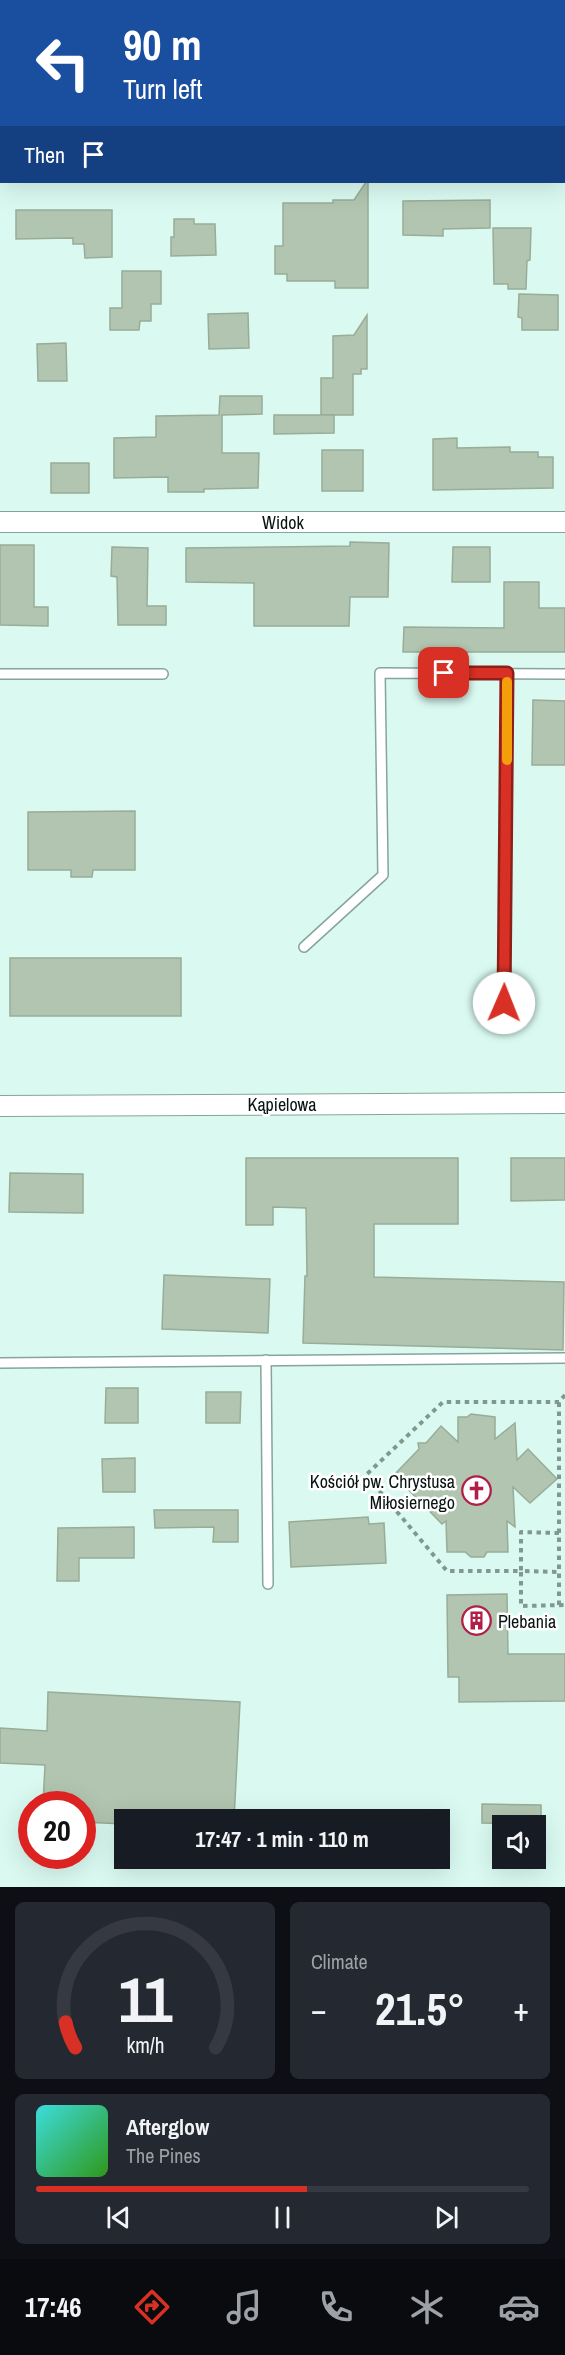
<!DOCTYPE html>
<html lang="en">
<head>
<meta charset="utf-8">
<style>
  :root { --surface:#171b24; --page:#242831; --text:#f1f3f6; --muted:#9ea1a6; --line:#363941; --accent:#d93025 }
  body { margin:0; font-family:"Archivo Narrow",sans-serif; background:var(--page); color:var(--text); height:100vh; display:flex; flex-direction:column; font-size:22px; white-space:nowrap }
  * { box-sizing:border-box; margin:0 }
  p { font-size:20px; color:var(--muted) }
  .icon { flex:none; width:33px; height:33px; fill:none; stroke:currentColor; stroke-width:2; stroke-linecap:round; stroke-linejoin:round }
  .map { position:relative; height:1887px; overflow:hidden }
  .side { display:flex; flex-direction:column; gap:15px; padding:15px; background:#0d0f14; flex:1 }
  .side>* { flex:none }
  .guide { position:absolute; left:0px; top:0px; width:566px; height:183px; box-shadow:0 6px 24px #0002; background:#1a4fa0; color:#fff; overflow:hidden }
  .buttons { position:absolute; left:492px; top:1815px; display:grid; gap:12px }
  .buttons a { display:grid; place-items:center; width:54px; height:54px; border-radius:0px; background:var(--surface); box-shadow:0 6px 24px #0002; font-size:30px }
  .speed { position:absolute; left:18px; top:1791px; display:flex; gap:12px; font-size:30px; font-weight:700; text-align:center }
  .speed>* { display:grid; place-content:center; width:78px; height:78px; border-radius:50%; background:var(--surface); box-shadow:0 6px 24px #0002; line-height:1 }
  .speed .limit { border:9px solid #d22; background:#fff; color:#111 }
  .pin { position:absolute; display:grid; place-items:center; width:51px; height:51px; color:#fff; margin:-26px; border-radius:12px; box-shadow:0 3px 9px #0006 }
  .me { position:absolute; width:66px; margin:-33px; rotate:1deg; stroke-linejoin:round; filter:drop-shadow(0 0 4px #0008) }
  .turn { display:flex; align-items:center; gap:21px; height:126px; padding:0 24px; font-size:27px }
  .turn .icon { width:78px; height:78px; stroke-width:2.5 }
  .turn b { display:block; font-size:42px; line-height:51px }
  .then { display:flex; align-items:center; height:57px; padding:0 24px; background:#0003; gap:12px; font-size:22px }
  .big { font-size:45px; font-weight:700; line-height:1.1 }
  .side .card { flex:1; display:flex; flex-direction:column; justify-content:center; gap:9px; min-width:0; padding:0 21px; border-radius:9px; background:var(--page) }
  .side .dial { align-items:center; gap:0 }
  .dial svg { height:156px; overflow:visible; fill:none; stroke:var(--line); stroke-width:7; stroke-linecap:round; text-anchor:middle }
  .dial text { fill:var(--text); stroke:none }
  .song { display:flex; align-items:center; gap:18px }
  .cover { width:72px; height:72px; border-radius:9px; background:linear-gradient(135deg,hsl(180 70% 55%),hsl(110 70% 35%)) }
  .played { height:6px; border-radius:3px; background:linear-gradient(90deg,var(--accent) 55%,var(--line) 55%) }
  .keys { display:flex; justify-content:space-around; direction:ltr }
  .heat { display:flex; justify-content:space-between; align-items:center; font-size:33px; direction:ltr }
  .side .tiles { flex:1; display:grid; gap:15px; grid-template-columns:1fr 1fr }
  .card:last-child { grid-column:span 2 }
  .trip { position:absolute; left:114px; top:1809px; width:336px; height:60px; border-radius:0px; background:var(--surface); box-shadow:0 6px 24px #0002; font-weight:700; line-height:60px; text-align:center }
  .dock { display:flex; height:96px; justify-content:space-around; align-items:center; background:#090b0e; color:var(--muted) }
  .dock .icon { width:42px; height:42px }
  .dock .current { color:var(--accent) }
  .dock b { font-size:27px; color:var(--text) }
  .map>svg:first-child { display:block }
  .building { fill:#b1c5b0; stroke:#98ac98; stroke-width:1.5 }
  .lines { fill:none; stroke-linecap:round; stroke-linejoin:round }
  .lane-casing { stroke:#86a49c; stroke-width:12 }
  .street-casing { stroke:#86a49c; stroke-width:22 }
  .path { stroke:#819892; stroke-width:4; stroke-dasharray:4.5 4.5; stroke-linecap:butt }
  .lane { stroke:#fff; stroke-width:9 }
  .street { stroke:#fff; stroke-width:20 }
  .route-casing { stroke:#8d1f18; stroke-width:15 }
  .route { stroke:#d93025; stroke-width:10 }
  .slow { stroke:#f59e0b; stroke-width:10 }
  .labels { text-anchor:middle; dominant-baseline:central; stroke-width:5; stroke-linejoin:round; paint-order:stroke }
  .street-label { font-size:18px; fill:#071310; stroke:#fff }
  .poi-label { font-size:18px; fill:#071310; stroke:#fff; text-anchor:end }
</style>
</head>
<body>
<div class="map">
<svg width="565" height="1887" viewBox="0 0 565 1887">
  <rect width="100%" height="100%" fill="#dafaf1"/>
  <!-- building -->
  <g class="building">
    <path d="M366,182H368V288H335V281H287V274H275V246H283V203H333V200H354Z"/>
    <path d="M490,200V228L443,229V236L403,235V201Z"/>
    <path d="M16,210H112V257L85,258L84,244H73V238L16,239Z"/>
    <path d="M174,219H194V224H215L216,255L171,256V237H174Z"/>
    <path d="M493,228H531L530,260L527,261L526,289H508V284H494Z"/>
    <path d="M122,271H161V304H151V321H140L139,330H110V308H122Z"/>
    <path d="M519,294L558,295V330H522V318L518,317Z"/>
    <path d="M248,313L249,348L209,349L208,314Z"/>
    <path d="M367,315V369H361V374H353V415H321V378H333V336L354,335Z"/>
    <path d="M66,343L67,381H38L37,344Z"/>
    <path d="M220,396H262V414L222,415V453H259L258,488L204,489V492H168V477L114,478V438L156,437V416L219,415Z"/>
    <path d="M274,415H334V433L274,434Z"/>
    <path d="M457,438V448L510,447V452H538V457H553V488L433,490V439Z"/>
    <rect x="322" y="450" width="41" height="41"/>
    <rect x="51" y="463" width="38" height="30"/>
    <path d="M350,542L389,543L388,597H350L349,626H254V583L186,582V548L350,546Z"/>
    <path d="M0,545H34V607H48V626L0,625Z"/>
    <path d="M112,547L148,548L147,606H166V625H118L117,577L111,576Z"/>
    <path d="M453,547H490V582H452Z"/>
    <path d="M504,582H539V608H565V652H403L404,627L504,628Z"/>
    <path d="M533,700L565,701V765H532Z"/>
    <path d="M135,811V870H93L92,877H71V870H28V812Z"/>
    <rect x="10" y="958" width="171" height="58"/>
    <path d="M246,1158H458V1224H374V1277L564,1282L563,1350L303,1343L305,1276H307L306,1208L273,1207V1225H246Z"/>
    <path d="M511,1158H565V1200L511,1201Z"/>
    <path d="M10,1173L83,1174V1213L9,1212Z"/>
    <path d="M164,1275L270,1279L268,1333L162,1329Z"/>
    <path d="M106,1388H138V1423H105Z"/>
    <path d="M206,1392H241L240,1423H206Z"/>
    <path d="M471,1414L495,1417V1439L515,1423L517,1460L528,1449L557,1479L530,1503L513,1487L515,1527L507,1521L508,1552H487L484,1557H471L465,1552H447L446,1521L442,1524L394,1475L419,1449L418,1443H426L441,1426L458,1442V1417H467Z"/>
    <path d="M135,1458V1492H103L102,1459Z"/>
    <path d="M154,1510H238V1542H213L214,1527L155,1528Z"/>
    <path d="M368,1517L369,1524L384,1523L386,1563L291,1567L289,1522Z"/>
    <path d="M134,1527V1558H79V1581H57L58,1528Z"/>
    <path d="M507,1594L508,1654H565V1701L459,1702V1677H448L447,1595Z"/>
    <path d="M48,1692L240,1702L234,1820H124V1824L82,1822V1804H43L45,1765L0,1763V1728L47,1731Z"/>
    <path d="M482,1804L541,1805V1824L482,1823Z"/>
  </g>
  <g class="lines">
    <defs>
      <g id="lane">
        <path d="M0,674H163"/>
        <path d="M304,947L383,875L380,673L565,674"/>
        <path d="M504,1003L508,673"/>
        <path d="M266,1360L268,1584"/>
        <path d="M0,1363L565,1358"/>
      </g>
      <g id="street">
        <path d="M564,146H565"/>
        <path d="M0,151H2"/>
        <path d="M0,522H565"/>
        <path d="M0,1106L565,1103"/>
      </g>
    </defs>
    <!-- lane casing -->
    <use href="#lane" class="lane-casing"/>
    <!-- street casing -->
    <use href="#street" class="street-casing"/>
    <!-- path -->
    <g class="path">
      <path d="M565,1395L559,1402H443L366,1475L447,1571H521V1606L565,1605"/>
      <path d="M559,1533L521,1532V1571L559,1572"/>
      <path d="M559,1605V1402"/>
    </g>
    <!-- lane -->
    <use href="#lane" class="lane"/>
    <!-- street -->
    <use href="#street" class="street"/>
  </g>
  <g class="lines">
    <defs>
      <path id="route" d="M444,673H507L504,1003"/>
    </defs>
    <!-- route casing -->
    <use href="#route" class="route-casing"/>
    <!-- route -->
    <use href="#route" class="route"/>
    <!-- slow -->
    <path class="slow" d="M507,760V682"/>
  </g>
  <!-- icons -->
  <defs>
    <symbol id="church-ring" viewBox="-11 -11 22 22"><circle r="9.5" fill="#fff" stroke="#b11e46" stroke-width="1.5"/><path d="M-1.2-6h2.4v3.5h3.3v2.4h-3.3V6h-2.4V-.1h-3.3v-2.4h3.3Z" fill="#b11e46"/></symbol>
    <symbol id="building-ring" viewBox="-11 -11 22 22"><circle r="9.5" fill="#fff" stroke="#b11e46" stroke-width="1.5"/><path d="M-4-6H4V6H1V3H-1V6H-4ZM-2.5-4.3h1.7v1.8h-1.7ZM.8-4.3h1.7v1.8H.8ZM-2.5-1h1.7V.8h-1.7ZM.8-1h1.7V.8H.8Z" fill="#b11e46"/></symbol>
  </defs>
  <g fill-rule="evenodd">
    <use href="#church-ring" x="460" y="1474" width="33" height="33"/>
    <use href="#building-ring" x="460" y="1604" width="33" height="33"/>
  </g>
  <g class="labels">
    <!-- street labels -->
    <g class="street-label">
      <text x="283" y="522">Widok</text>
      <text x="282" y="1104">Kąpielowa</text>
    </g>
    <!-- poi labels -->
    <g class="poi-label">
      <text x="455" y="1481">Kościół pw. Chrystusa<tspan x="455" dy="21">Miłosiernego</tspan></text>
      <text x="498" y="1621" text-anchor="start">Plebania</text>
    </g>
  </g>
</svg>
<div class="buttons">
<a><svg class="icon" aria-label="sound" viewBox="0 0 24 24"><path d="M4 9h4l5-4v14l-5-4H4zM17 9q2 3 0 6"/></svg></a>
</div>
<div class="speed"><div class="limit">20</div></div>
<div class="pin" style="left:444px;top:673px;background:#d93025"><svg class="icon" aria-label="arrive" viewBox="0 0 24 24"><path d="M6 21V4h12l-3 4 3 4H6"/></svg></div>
<svg class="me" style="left:504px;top:1003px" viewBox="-20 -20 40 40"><circle r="19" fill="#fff"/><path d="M0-13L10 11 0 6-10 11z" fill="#d93025"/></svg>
<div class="trip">17:47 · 1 min · 110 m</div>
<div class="guide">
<div class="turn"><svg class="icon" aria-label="left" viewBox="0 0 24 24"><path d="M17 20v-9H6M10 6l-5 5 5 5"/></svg><div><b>90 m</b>Turn left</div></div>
<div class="then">Then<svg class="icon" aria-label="arrive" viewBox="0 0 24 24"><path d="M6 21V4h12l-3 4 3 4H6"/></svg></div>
</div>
</div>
<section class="side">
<div class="tiles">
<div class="card dial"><svg viewBox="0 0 100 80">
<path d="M14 69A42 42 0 1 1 86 69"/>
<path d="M14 69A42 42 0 0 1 9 56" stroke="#d93025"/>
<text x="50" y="56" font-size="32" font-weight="700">11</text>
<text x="50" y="72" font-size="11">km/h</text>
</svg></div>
<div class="card"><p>Climate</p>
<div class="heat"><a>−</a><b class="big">21.5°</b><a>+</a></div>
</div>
<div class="card">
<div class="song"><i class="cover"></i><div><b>Afterglow</b><p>The Pines</p></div></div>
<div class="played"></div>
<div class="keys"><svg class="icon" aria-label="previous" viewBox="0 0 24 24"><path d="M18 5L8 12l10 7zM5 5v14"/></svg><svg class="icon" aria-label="pause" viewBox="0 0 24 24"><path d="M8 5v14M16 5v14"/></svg><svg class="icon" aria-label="next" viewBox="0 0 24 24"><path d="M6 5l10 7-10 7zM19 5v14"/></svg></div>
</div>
</div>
</section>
<nav class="dock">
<b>17:46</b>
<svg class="icon current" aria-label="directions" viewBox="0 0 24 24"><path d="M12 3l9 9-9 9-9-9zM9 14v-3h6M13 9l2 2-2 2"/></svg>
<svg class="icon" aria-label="music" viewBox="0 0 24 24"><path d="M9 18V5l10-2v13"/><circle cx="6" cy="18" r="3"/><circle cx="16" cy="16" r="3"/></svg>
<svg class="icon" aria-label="phone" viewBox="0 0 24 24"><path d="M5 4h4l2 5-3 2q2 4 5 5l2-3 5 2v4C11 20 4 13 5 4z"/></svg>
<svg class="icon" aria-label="climate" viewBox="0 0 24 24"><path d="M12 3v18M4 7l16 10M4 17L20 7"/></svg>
<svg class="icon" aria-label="car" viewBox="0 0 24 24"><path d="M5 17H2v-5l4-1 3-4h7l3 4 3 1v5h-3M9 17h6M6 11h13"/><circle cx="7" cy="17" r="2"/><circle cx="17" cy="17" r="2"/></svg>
</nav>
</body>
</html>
